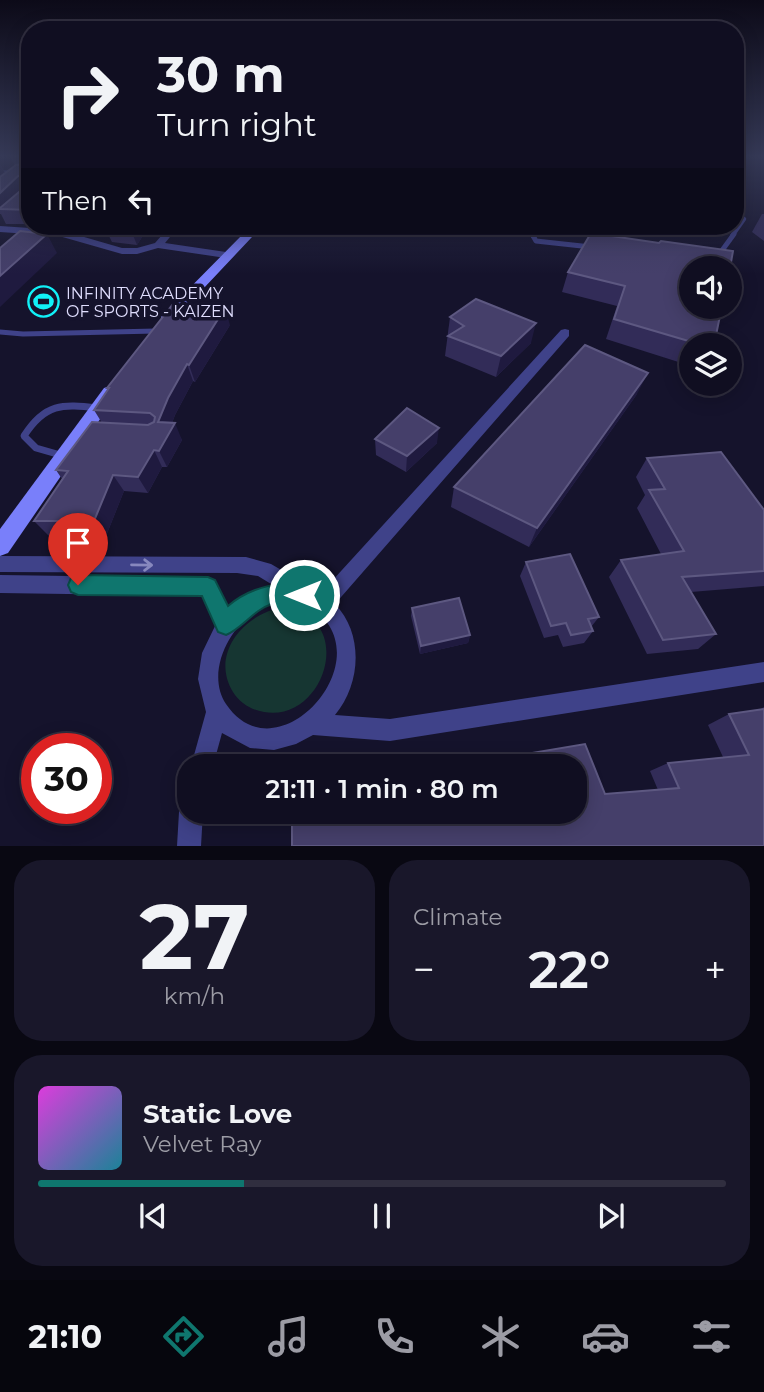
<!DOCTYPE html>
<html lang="en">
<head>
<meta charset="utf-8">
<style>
  :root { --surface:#100e21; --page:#19172a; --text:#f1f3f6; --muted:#9c9ca5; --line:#302e3f; --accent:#0f766e }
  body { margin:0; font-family:Montserrat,sans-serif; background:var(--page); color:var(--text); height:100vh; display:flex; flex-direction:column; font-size:26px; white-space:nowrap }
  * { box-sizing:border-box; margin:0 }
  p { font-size:23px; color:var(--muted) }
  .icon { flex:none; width:38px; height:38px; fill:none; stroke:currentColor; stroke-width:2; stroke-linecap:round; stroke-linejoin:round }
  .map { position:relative; height:846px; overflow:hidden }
  .side { display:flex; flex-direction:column; gap:14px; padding:14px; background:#090812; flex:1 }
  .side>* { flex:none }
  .top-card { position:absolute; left:21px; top:21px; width:723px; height:214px; border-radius:28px; box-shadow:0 4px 18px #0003,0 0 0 2px var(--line); background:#100e21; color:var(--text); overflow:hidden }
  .controls { position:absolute; left:679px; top:256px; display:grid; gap:14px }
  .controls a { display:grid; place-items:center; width:63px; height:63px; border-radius:50%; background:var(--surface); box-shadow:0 4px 18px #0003,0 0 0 2px var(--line); font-size:35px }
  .speed { position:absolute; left:21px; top:733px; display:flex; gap:14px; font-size:35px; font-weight:700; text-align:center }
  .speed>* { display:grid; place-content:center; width:91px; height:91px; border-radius:50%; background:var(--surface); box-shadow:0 4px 18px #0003,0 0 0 2px var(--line); line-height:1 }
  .speed .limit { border:10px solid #d22; background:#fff; color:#111 }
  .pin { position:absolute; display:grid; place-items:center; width:60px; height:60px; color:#fff; margin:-72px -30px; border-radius:50% 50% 50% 0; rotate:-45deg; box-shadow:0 0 7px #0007 }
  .pin .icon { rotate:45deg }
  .me { position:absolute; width:77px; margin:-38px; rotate:270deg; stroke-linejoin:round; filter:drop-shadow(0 0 5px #0008) }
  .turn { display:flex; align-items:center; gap:24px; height:147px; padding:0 21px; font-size:32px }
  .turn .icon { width:91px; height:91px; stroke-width:2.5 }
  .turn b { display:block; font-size:49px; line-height:60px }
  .then { display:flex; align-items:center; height:66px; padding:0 21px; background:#0003; gap:14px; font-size:26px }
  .big { font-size:52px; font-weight:600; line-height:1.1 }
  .side .tile { flex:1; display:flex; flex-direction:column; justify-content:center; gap:10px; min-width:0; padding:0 24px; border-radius:28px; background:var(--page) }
  .side .dial { align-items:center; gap:0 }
  .dial b { font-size:91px; line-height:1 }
  .song { display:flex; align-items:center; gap:21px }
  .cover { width:84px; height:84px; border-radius:10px; background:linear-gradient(135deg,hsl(300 70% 55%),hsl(190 70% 35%)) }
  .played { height:7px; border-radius:4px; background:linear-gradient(90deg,var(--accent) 30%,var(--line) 30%) }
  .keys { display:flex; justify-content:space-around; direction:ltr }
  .heat { display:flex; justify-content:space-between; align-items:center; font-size:38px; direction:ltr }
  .side .tiles { flex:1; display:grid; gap:14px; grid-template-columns:1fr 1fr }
  .tile:last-child { grid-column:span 2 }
  .trip { position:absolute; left:177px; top:754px; width:410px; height:70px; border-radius:28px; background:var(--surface); box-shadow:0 4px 18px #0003,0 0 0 2px var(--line); font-weight:600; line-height:70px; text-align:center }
  .tab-bar { display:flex; height:112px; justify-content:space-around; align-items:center; background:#06060d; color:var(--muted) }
  .tab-bar .icon { width:49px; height:49px }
  .tab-bar .active { color:var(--accent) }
  .tab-bar b { font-size:32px; color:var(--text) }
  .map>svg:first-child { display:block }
  .green { fill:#163632 }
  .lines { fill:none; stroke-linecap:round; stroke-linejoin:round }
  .lane-far2 { stroke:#3f4289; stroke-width:4.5 }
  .lane-far1 { stroke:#3f4289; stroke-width:5 }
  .lane { stroke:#3f4289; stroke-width:7 }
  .street { fill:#3f4289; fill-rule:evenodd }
  .secondary { fill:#797ffa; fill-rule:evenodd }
  .wall { fill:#322c58 }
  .shaded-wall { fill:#1f1a3f }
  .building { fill:#453f6a; stroke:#5d5881; stroke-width:2 }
  .oneway { stroke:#8788be }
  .route { fill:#0f766e; stroke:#0a4d48; stroke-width:2 }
  .labels { text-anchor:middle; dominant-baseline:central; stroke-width:7; stroke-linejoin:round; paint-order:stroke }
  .far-poi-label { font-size:16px; fill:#e0defe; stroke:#15132c; text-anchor:start }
</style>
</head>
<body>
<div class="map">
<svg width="764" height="846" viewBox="0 0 764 846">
  <rect width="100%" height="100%" fill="#15132c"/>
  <!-- green -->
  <path class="green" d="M285,607C358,619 324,723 264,712C251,710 240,703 233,692C209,653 246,612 285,607Z"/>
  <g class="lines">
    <!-- lane-far2 -->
    <g class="lane-far2">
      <path d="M237,226L248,235"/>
      <path d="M527,226L533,236"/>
      <path d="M732,236L744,219"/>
    </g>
    <!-- lane-far1 -->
    <g class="lane-far1">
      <path d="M532,234L536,241L591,247"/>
      <path d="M718,256L734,234"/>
      <path d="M0,332L23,334L156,331"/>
    </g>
    <!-- lane -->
    <path class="lane" d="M64,456L36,448L24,436C45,403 62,404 98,408"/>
    <!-- street -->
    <g class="street">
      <path d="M0,170L30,172V176L0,174Z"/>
      <path d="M0,226L60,230L122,248H137L155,243L170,226H179L165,243L226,252L231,255L226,258L158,248L137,254H122L59,236L0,232Z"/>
      <path d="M565,329L569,330V336L335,604C364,634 361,684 335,715L390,719L764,662V682L390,741L313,735L296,744L274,750L250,748L222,733L213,766H191L206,712L198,679L202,653L216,624L203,596L0,593V575L208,578L214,581L229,610L237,602L270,587H276L258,576L237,573L0,572V556L246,557L271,564L321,593L561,330ZM304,604C393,649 279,783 226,704C203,670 235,613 272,605C282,603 294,604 304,604Z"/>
      <path d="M189,801V812H203L201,846H177L179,812L183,804Z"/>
    </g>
    <!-- secondary -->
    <g class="secondary">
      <path d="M260,226H275L252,237L171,323H161V317L244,233Z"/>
      <path d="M110,386L118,392L116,396L8,553L0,556V529L104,388Z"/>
    </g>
  </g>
  <!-- wall -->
  <g class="wall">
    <path d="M10,156H30V224H6L1,214H0V164L5,173L15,166Z"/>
    <path d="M762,214H764V241L752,232Z"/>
    <path d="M68,226H149L137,245L112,242L106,230L70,229Z"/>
    <path d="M659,243L714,345H691V366L606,339L617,306L562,292L568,272Z"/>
    <path d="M450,317L531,343L496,377L445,356Z"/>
    <path d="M230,325L195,382L193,381L175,415L172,423L182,440L167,467H162L148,493L124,491L106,536H49L34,521L62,479L56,470L102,423L94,410L108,390L107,388Z"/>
    <path d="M637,394L529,547L451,507L454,487Z"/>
    <path d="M375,439L437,443L406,472L376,455Z"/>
    <path d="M647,458L764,510V586L691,592L716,634L698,649L647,654L609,577L621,560L661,554L637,508L645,495L636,477Z"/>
    <path d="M526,562L599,617L591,627L593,631L584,643L563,647L558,635L544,638L520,576Z"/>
    <path d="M412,608L470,635L468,643L420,654L411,616Z"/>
    <path d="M764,707V846H292V815L307,812H574V766H512V764L520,755L585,744L605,794L658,790L650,771L668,763L723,757L708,725L729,714L759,710Z"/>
  </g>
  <!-- shaded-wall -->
  <g class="shaded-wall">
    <path d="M0,164L7,177L0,184Z"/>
    <path d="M18,176H23L30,189L0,209V193Z"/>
    <path d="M134,226H149L137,245L131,230Z"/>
    <path d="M47,234L57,253L0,307V276Z"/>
    <path d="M225,308L230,325L195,382L189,365Z"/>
    <path d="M536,323L531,343L496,377L501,356Z"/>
    <path d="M187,364L193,381L175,415L167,436L175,423L182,440L167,467L159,451L158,422L168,398Z"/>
    <path d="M648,373L637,394L529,547L537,528Z"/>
    <path d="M439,428L437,443L406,472L407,456Z"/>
    <path d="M154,450L162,467L148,493L138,477Z"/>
    <path d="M113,475L124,491L106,536L94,521Z"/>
    <path d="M470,635L468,643L420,654L421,646Z"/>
  </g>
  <!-- building -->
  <g class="building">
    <path d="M14,156H30V210L0,209V208L25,187L26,178L23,176H18L0,193V177L16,165L25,164V157Z"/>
    <path d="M107,226H134L131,230L105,227Z"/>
    <path d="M20,231L47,234L0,276V248Z"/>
    <path d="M591,233L659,243L661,241L733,251L730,268H691V306H722L714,345H702L614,319L625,286L568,272Z"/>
    <path d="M476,299L536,323L501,356L448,336L464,326L450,317Z"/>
    <path d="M173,304L225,308L189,365L187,364L168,398L158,422L175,423L159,451L154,450L138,477L113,475L94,521H34L68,471L56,470L92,422L148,425L154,422L155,417L150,413L94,410L109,388H107Z"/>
    <path d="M585,345L648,373L537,528L454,487Z"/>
    <path d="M407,408L439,428L407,456L375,439Z"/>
    <path d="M721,452L764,510V571L682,577L716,634L663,640L621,560L684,551L649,490L665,489L647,458Z"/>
    <path d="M570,554L599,617L588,619L593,631L571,635L566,623L551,626L526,562Z"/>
    <path d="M459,598L470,635L421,646L412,608Z"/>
    <path d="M764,709V846H292V815L307,812H574V766H524L520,755L585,744L605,794L679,788L668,763L749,755L729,714Z"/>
  </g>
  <!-- one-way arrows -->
  <defs><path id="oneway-shaft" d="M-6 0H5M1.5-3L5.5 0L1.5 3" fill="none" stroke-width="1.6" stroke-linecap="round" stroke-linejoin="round" transform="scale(1.75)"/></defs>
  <use class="oneway" href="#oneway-shaft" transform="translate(142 565) rotate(1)"/>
  <!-- sky -->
  <linearGradient id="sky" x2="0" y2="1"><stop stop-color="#0c0a18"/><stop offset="0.57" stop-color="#353956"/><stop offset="1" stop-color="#353956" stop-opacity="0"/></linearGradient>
  <rect width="764" height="274" fill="url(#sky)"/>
  <!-- route -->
  <path class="route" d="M78,575L208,577L215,580L228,606C249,588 285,577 312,588L315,595L312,602C299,607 285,601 272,604C253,610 243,628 226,635L218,632L202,596L78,595L71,592L68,585L71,578Z"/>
  <!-- icons -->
  <defs>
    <symbol id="stadium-ring" viewBox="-11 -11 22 22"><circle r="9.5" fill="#15132c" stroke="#11f1f7" stroke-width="1.5"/><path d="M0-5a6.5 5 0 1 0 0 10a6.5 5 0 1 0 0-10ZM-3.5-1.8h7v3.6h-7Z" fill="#11f1f7"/></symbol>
  </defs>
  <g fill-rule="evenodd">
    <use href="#stadium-ring" x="26" y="284" width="35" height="35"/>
  </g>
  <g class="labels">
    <!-- far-poi labels -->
    <g class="far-poi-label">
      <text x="66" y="293">INFINITY ACADEMY<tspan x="66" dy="18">OF SPORTS - KAIZEN</tspan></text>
    </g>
  </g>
</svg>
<div class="controls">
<a><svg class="icon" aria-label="sound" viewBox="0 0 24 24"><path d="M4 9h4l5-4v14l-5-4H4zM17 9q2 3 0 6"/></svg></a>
<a><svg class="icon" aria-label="layers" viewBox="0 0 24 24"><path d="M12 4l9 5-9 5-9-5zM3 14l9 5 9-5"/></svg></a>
</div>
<div class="speed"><div class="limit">30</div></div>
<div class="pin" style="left:78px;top:585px;background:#d93025"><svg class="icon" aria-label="arrive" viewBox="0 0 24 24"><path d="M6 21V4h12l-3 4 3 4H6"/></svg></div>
<svg class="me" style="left:304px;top:595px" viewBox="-20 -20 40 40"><circle r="17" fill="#0f766e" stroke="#fff" stroke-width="3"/><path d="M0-11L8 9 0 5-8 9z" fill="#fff"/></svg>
<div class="trip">21:11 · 1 min · 80 m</div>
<div class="top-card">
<div class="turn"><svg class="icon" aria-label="right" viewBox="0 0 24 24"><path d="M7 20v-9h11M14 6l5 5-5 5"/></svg><div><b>30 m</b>Turn right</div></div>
<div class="then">Then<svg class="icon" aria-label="left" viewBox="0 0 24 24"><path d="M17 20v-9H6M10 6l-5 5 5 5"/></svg></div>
</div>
</div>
<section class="side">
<div class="tiles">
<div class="tile dial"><b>27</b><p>km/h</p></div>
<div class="tile"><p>Climate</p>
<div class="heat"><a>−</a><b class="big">22°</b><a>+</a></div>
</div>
<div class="tile">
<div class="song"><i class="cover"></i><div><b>Static Love</b><p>Velvet Ray</p></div></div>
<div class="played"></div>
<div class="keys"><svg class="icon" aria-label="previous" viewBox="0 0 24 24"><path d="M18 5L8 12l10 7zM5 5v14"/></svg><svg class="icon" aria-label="pause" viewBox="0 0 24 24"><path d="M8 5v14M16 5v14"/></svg><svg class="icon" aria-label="next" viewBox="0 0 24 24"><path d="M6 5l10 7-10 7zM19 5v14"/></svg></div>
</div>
</div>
</section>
<nav class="tab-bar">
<b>21:10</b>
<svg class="icon active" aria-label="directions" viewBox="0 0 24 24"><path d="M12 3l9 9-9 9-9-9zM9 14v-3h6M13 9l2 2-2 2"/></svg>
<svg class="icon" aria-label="music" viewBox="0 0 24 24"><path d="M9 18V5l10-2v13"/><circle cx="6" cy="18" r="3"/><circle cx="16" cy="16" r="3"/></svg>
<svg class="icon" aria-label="phone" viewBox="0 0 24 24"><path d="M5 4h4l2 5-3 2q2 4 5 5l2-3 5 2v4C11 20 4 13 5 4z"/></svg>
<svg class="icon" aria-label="climate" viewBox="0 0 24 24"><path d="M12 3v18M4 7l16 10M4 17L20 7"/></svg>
<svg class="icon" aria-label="car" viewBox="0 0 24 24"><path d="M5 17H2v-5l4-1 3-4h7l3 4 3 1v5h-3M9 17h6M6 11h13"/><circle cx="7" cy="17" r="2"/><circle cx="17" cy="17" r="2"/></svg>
<svg class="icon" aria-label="filters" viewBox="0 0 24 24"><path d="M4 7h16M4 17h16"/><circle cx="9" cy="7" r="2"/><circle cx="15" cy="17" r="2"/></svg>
</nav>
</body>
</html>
